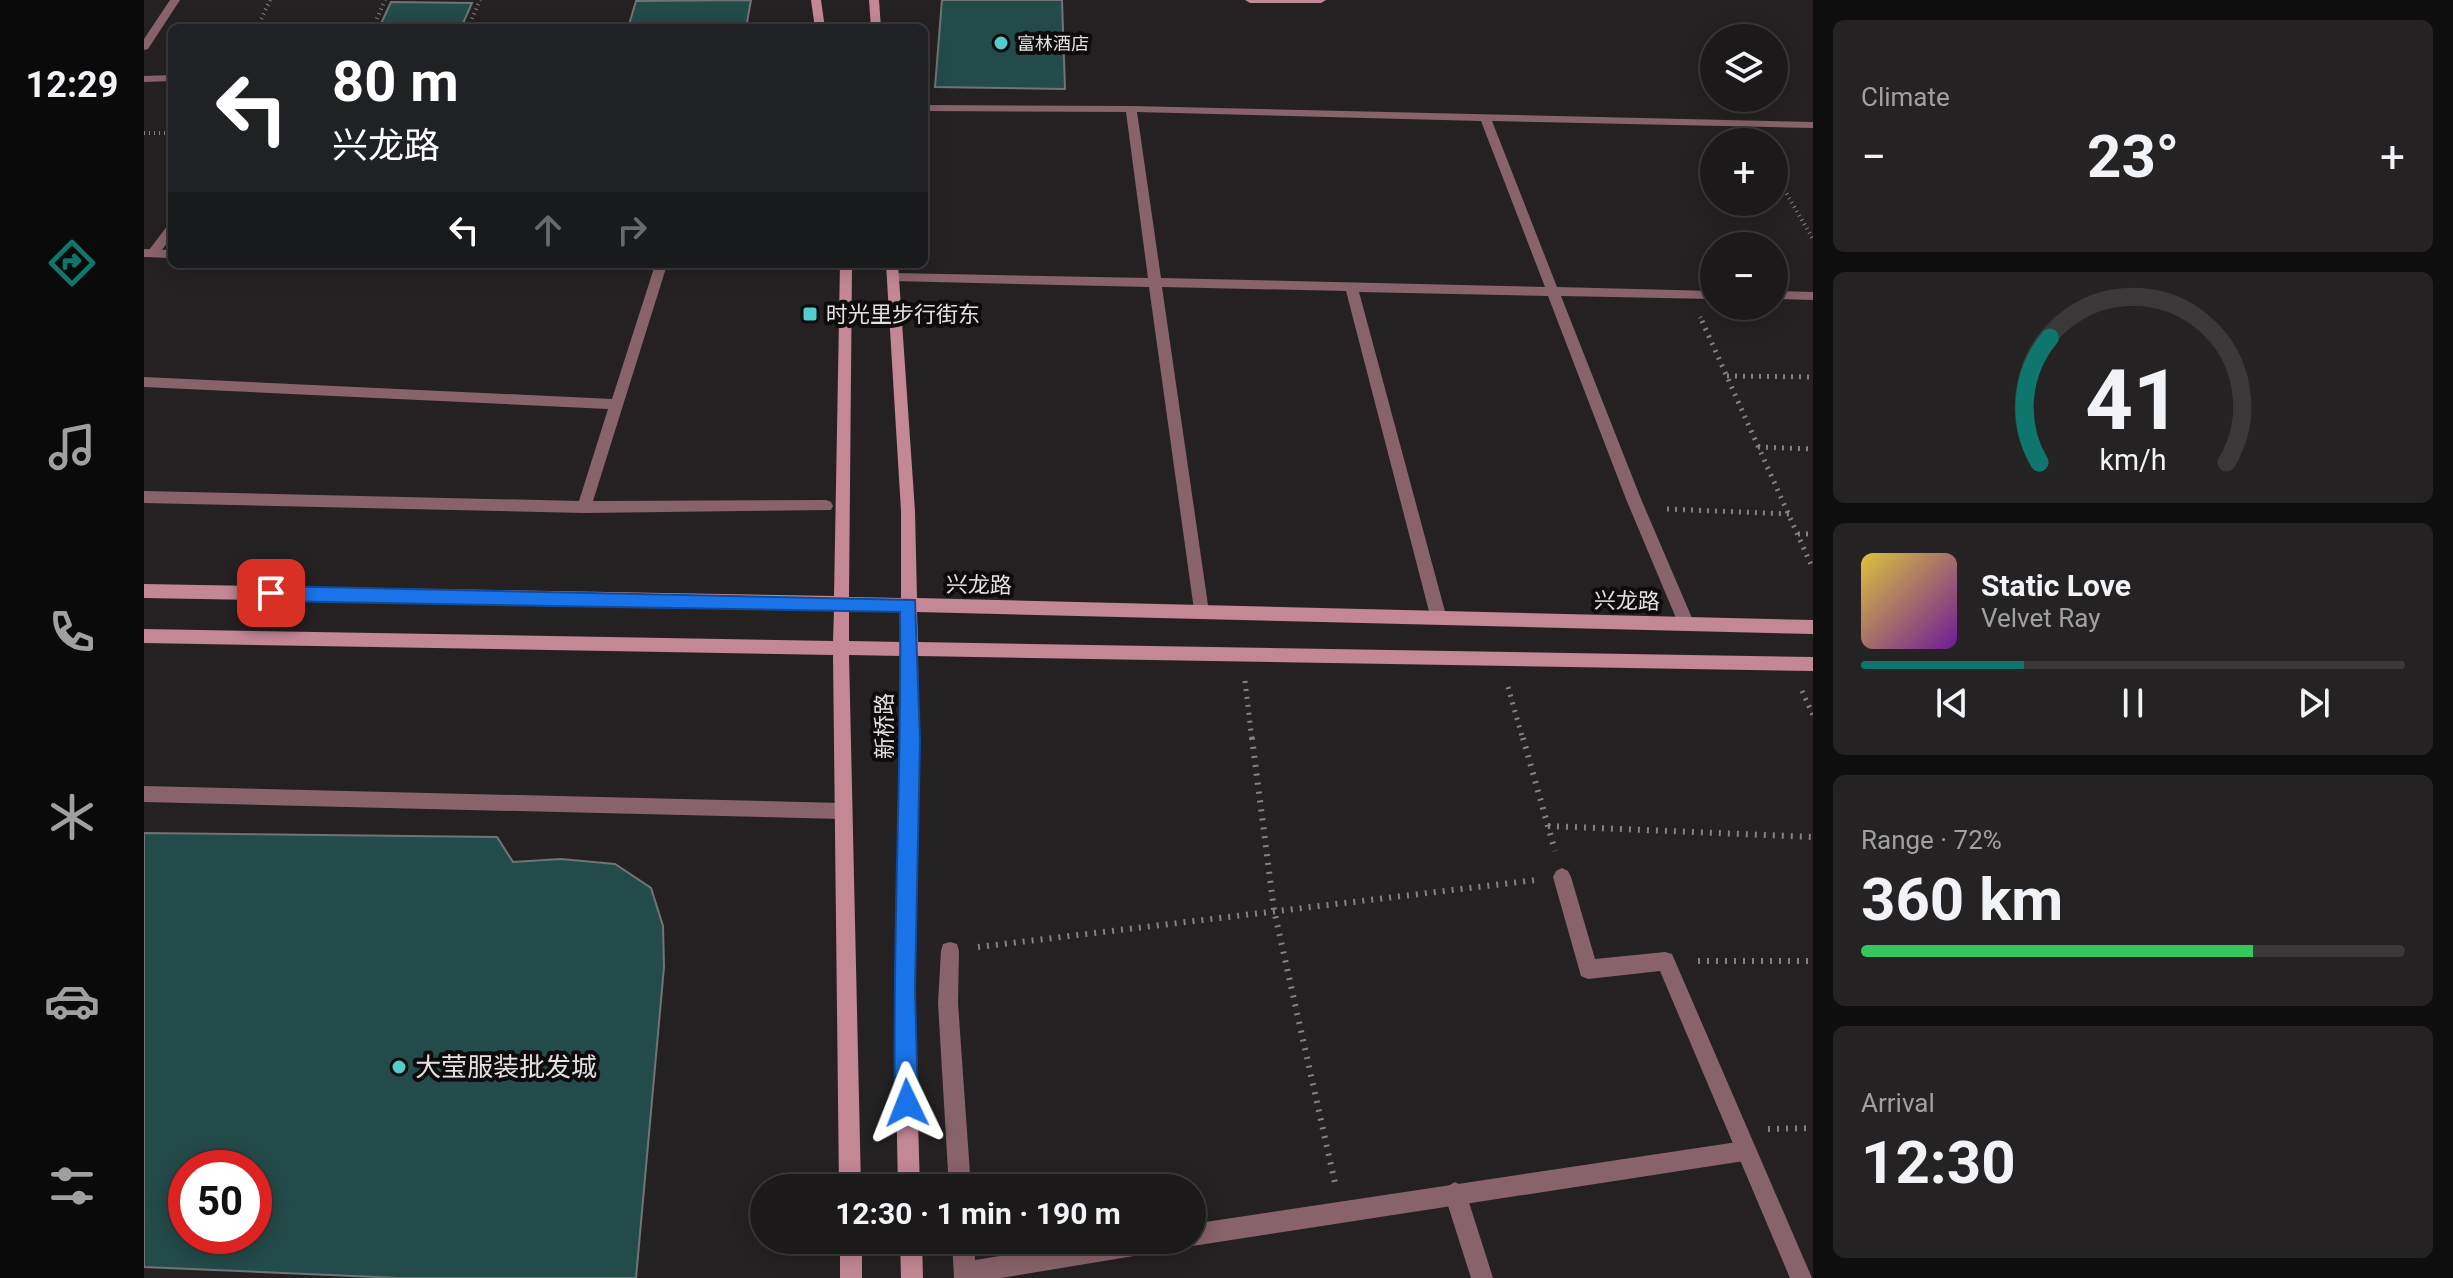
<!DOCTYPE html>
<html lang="en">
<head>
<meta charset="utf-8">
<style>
  :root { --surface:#1c191a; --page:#252223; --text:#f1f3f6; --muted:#a0a0a2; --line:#3a3839; --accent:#0f766e }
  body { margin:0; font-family:Roboto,"Noto Sans SC",sans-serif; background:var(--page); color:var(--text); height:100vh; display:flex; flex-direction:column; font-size:30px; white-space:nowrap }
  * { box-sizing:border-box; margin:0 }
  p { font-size:26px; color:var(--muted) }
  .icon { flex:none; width:44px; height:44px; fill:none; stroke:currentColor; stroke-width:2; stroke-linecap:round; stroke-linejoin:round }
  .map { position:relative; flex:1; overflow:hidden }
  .sheet { display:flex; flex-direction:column; gap:20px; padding:20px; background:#0f0e0e; width:640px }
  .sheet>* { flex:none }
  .guide { position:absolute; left:24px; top:24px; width:760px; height:244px; border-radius:12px; box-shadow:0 4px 20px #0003,0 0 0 2px var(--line); background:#202124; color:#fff; overflow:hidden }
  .controls { position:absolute; left:1556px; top:24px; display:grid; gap:16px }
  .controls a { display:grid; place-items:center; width:88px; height:88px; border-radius:50%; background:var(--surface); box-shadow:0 4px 20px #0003,0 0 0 2px var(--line); font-size:40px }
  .speed { position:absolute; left:24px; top:1150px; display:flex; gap:16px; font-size:40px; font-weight:700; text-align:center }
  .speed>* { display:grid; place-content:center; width:104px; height:104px; border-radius:50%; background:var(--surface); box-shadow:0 4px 20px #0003,0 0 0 2px var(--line); line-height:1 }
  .speed .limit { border:12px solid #d22; background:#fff; color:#111 }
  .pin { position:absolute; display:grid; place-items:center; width:68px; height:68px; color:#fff; margin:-34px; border-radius:16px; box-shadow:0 4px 12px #0006 }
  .me { position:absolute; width:88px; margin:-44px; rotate:358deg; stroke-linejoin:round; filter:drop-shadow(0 0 6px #0008) }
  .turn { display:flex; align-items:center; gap:28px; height:168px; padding:0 32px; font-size:36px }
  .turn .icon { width:104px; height:104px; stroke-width:2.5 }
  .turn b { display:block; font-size:56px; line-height:68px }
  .lanes { display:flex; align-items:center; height:76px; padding:0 32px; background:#0003; justify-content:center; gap:40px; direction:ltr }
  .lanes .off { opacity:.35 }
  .big { font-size:60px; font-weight:700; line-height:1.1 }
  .sheet .card { flex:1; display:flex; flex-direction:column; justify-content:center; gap:12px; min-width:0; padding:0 28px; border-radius:12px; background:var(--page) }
  .sheet .dial { align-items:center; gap:0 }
  .dial svg { height:208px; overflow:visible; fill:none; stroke:var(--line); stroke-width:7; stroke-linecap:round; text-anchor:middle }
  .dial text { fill:var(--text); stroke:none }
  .song { display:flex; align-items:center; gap:24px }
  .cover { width:96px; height:96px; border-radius:12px; background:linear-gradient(135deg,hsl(50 70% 55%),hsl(280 70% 35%)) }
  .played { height:8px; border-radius:4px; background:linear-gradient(90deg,var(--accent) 30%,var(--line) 30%) }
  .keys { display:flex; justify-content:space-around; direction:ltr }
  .heat { display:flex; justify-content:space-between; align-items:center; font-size:44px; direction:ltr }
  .charge { height:12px; border-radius:6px; background:linear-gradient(90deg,#34c759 72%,var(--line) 0) }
  .trip { position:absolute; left:606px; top:1174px; width:456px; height:80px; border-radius:40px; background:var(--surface); box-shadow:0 4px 20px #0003,0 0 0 2px var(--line); font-weight:700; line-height:80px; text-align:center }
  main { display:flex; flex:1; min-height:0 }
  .dock { display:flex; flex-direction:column; width:144px; justify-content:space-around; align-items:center; background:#0b0a0a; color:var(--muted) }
  .dock .icon { width:56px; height:56px }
  .dock .selected { color:var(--accent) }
  .dock b { font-size:36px; color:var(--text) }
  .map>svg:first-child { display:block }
  .building { fill:#234b49; stroke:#6f7574; stroke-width:2; fill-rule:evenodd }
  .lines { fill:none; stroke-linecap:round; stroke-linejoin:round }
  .path-far2 { stroke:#848182; stroke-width:4; stroke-dasharray:1 4; stroke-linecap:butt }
  .path-far1 { stroke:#848182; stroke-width:5; stroke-dasharray:2 6; stroke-linecap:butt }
  .path { stroke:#848182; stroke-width:6; stroke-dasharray:2 7; stroke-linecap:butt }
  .lane { fill:#89636c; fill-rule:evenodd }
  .street { fill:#89636c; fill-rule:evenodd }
  .secondary { fill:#c48796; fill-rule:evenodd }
  .route { fill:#1a73e8; stroke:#114b97; stroke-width:2 }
  .poi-dot { fill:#53cdca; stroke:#0d0b0b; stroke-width:3 }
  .labels { text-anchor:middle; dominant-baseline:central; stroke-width:8; stroke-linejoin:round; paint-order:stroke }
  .far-poi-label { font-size:18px; fill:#e3e0e1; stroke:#0d0b0b; text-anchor:start }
  .poi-label { font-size:22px; fill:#e3e0e1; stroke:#0d0b0b; text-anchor:start }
  .street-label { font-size:22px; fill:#e3e0e1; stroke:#0d0b0b }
  .near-poi-label { font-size:26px; fill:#e3e0e1; stroke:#0d0b0b; text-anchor:start }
</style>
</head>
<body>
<main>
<nav class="dock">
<b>12:29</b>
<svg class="icon selected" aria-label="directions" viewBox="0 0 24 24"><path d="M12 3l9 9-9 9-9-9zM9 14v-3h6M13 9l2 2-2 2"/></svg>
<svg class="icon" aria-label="music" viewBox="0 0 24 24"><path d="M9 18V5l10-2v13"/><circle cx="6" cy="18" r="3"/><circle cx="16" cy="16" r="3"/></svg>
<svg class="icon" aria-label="phone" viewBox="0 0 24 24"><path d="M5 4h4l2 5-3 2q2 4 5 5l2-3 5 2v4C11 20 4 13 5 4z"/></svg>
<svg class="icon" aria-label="climate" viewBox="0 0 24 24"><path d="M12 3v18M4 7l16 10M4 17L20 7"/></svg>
<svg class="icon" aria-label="car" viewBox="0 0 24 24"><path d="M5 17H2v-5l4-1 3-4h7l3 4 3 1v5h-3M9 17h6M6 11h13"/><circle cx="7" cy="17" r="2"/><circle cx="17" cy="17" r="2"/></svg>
<svg class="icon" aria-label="filters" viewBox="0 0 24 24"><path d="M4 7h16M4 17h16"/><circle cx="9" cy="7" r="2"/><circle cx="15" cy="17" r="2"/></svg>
</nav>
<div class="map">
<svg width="1669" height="1278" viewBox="0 0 1669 1278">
  <rect width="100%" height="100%" fill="#252122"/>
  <!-- building -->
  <g class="building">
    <path d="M607,0L602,28H484L492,1Z"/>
    <path d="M798,0H918L921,89L791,87Z"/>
    <path d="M247,2L328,3L317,28H235Z"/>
    <path d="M0,833L353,837L369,862L417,859L471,864L507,888L519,926L520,967L492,1278H255L0,1267ZM42,1168H110V1236H42Z"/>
  </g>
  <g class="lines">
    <!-- path-far2 -->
    <g class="path-far2">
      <path d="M113,28L126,0"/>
      <path d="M229,28L241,0"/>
      <path d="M324,28L336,0"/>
      <path d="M0,133H28"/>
      <path d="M1630,172L1669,239"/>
      <path d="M1556,317L1559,323"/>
    </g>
    <!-- path-far1 -->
    <g class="path-far1">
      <path d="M1558,321L1669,569"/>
      <path d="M1583,376L1669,377"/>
      <path d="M1614,447L1669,449"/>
      <path d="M1523,509L1645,514"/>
      <path d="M1654,534H1669"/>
      <path d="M1101,681L1108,740"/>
      <path d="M1364,687L1379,740"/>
      <path d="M1658,691L1669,715"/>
    </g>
    <!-- path -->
    <g class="path">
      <path d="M1108,738L1130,910L1191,1183"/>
      <path d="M1379,738L1411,851"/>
      <path d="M1404,826L1669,837"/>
      <path d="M834,947L1392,880"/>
      <path d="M1554,961H1669"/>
      <path d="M1624,1129L1669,1128"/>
    </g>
    <!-- lane -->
    <g class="lane">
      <path d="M28,224V237L13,256H5V250L24,225Z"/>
      <path d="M806,942L813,944L815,951L814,1003L827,1188H805L794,1003L797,951L799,944Z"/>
      <path d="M1600,1141L1607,1144L1610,1151L1607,1158L1600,1161L1048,1246L1039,1240H1048V1224Z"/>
      <path d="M808,1240H830L831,1260L955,1240H1031L1028,1248L1020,1251L857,1278H810Z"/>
    </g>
    <!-- street -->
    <g class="street">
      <path d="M26,0H36L4,49L0,50V39Z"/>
      <path d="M28,75V81L0,82V76Z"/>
      <path d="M780,105L987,106L1669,122V128L1348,121L1413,287L1570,291V299L1417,296L1497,499L1551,625L1549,630H1537L1482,499L1404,296L1215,292L1303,619L1301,624H1289L1287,619L1202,291L1018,287L1065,612L1063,617H1051L1005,287L749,281L743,277L749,273L1004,278L982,112L780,111ZM993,112L1337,121L1401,287L1017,278Z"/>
      <path d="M0,249L28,250V258L0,257Z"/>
      <path d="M470,264H548L542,268H522L449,501L682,500L687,502L689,506L687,510L440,513L0,503V491L435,501L464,409L0,387V377L468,399L510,268H476Z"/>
      <path d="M1630,291L1669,292V300L1630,299Z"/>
      <path d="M0,786L698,803L704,805L707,811L704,817L698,819L0,802Z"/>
      <path d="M1418,868L1424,871L1427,877L1451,959L1521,952L1528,954L1668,1278H1646L1516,971L1444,979L1437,976L1409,877L1412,871Z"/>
      <path d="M1311,1182L1318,1186L1322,1193L1349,1278H1327L1300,1193L1304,1186Z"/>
    </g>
    <!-- secondary -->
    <g class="secondary">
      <path d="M667,0H677L681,28H671Z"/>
      <path d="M725,0H735L737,28H727Z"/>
      <path d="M1101,0H1182L1177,3H1106Z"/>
      <path d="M696,264H708L705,597L757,598V511L742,264H754L771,511L773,598L1669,620V634L773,612L774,642L1669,657V671L774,656L775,740L770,989L776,1188H754L750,989L759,740L758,656L705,655L717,1188H695L689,655L0,643V629L689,641L690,610L0,598V584L690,596ZM705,610L757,611L758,642L705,641Z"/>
      <rect x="696" y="1240" width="22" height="38"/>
      <path d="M756,1240H778L779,1278H757Z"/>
    </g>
  </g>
  <!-- route -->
  <path class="route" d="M127,586L771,600L776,740L771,989L774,1103L771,1111L763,1114L755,1111L751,1103C748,939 758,776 756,612L127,601L118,593Z"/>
  <!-- markers -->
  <g class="poi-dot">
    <circle cx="857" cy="43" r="8"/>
    <rect x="658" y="306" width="16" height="16" rx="4"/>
    <circle cx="255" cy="1067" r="8"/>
  </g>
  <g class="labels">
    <!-- far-poi labels -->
    <g class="far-poi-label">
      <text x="873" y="43">富林酒店</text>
    </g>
    <!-- poi labels -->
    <g class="poi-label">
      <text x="682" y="314">时光里步行街东</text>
    </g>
    <!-- street labels -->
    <g class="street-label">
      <text transform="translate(835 585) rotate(1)">兴龙路</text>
      <text transform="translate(1483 601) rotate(1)">兴龙路</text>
      <text transform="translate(740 726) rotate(-90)">新桥路</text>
    </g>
    <!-- near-poi labels -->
    <g class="near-poi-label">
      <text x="271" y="1067">大莹服装批发城</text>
    </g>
  </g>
</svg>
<div class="controls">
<a><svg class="icon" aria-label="layers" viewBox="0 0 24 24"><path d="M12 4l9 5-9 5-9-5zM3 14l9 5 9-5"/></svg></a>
<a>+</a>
<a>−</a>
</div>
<div class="speed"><div class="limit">50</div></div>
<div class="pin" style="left:127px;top:593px;background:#d93025"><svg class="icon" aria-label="arrive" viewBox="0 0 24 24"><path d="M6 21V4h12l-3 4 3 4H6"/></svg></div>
<svg class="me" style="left:763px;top:1103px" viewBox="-20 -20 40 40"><path d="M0-17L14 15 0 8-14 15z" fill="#1a73e8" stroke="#fff" stroke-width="4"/></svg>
<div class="trip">12:30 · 1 min · 190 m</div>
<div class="guide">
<div class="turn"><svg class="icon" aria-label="left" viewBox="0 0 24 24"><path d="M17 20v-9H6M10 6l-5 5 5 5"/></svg><div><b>80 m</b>兴龙路</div></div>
<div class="lanes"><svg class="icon" aria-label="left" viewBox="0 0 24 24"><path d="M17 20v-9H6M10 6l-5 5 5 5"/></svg><svg class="icon off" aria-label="ahead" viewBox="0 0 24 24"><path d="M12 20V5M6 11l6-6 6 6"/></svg><svg class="icon off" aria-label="right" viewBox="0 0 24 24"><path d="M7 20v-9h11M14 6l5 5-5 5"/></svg></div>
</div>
</div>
<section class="sheet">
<div class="card"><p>Climate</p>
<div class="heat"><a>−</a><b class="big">23°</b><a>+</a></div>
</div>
<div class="card dial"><svg viewBox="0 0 100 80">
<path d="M14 69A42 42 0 1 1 86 69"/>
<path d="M14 69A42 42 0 0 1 18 21" stroke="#0f766e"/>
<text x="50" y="56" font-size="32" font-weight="700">41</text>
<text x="50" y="72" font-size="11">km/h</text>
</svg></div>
<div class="card">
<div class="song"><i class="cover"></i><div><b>Static Love</b><p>Velvet Ray</p></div></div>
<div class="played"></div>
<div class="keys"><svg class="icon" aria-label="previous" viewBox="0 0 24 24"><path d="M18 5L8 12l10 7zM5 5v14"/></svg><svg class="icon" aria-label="pause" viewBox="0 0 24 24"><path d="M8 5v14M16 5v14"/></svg><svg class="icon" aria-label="next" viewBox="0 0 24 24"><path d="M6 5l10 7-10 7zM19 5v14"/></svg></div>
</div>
<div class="card"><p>Range · 72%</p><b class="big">360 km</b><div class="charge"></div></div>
<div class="card"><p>Arrival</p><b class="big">12:30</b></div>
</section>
</main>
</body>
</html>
